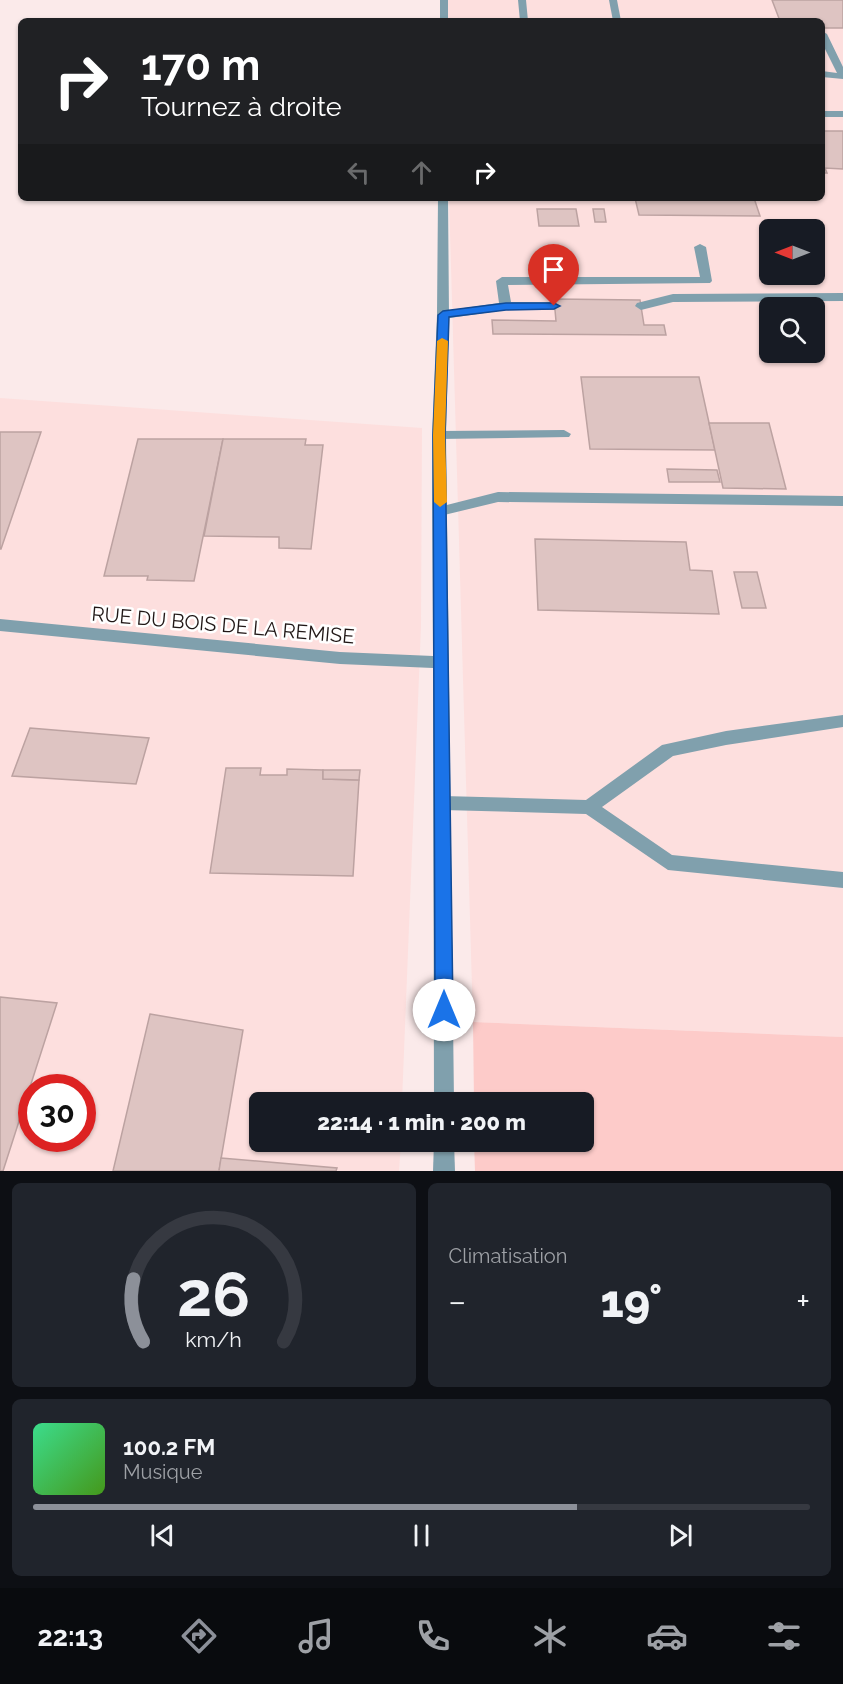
<!DOCTYPE html>
<html lang="fr">
<head>
<meta charset="utf-8">
<style>
  :root { --surface:#171b24; --page:#20242c; --text:#f1f3f6; --muted:#9ea1a6; --line:#363941; --accent:#8c9099 }
  body { margin:0; font-family:Raleway,sans-serif; background:var(--page); color:var(--text); height:100vh; display:flex; flex-direction:column; font-size:22px; white-space:nowrap }
  * { box-sizing:border-box; margin:0 }
  p { font-size:20px; color:var(--muted) }
  .icon { flex:none; width:33px; height:33px; fill:none; stroke:currentColor; stroke-width:2; stroke-linecap:round; stroke-linejoin:round }
  .map { position:relative; height:1171px; overflow:hidden }
  .sheet { display:flex; flex-direction:column; gap:12px; padding:12px; background:#0d0f14; flex:1 }
  .sheet>* { flex:none }
  .guide { position:absolute; left:18px; top:18px; width:807px; height:183px; border-radius:9px; box-shadow:0 2px 4px #0004; background:#202124; color:#fff; overflow:hidden }
  .needle { width:39px; rotate:270deg }
  .buttons { position:absolute; left:759px; top:219px; display:grid; gap:12px }
  .buttons a { display:grid; place-items:center; width:66px; height:66px; border-radius:9px; background:var(--surface); box-shadow:0 2px 4px #0004; font-size:30px }
  .speed { position:absolute; left:18px; top:1074px; display:flex; gap:12px; font-size:30px; font-weight:700; text-align:center }
  .speed>* { display:grid; place-content:center; width:78px; height:78px; border-radius:50%; background:var(--surface); box-shadow:0 2px 4px #0004; line-height:1 }
  .speed .limit { border:9px solid #d22; background:#fff; color:#111 }
  .pin { position:absolute; display:grid; place-items:center; width:51px; height:51px; color:#fff; margin:-62px -26px; border-radius:50% 50% 50% 0; rotate:-45deg; box-shadow:0 0 6px #0007 }
  .pin .icon { rotate:45deg }
  .me { position:absolute; width:66px; margin:-33px; rotate:0deg; stroke-linejoin:round; filter:drop-shadow(0 0 4px #0008) }
  .turn { display:flex; align-items:center; gap:21px; height:126px; padding:0 24px; font-size:27px }
  .turn .icon { width:78px; height:78px; stroke-width:2.5 }
  .turn b { display:block; font-size:42px; line-height:51px }
  .lanes { display:flex; align-items:center; height:57px; padding:0 24px; background:#0003; justify-content:center; gap:30px; direction:ltr }
  .lanes .off { opacity:.35 }
  .big { font-size:45px; font-weight:800; line-height:1.1 }
  .sheet .widget { flex:1; display:flex; flex-direction:column; justify-content:center; gap:9px; min-width:0; padding:0 21px; border-radius:9px; background:var(--page) }
  .sheet .dial { align-items:center; gap:0 }
  .dial svg { height:156px; overflow:visible; fill:none; stroke:var(--line); stroke-width:7; stroke-linecap:round; text-anchor:middle }
  .dial text { fill:var(--text); stroke:none }
  .song { display:flex; align-items:center; gap:18px }
  .cover { width:72px; height:72px; border-radius:9px; background:linear-gradient(135deg,hsl(150 70% 55%),hsl(100 70% 35%)) }
  .played { height:6px; border-radius:3px; background:linear-gradient(90deg,var(--accent) 70%,var(--line) 70%) }
  .keys { display:flex; justify-content:space-around; direction:ltr }
  .heat { display:flex; justify-content:space-between; align-items:center; font-size:33px; direction:ltr }
  .sheet .tiles { flex:1; display:grid; gap:12px; grid-template-columns:1fr 1fr }
  .widget:last-child { grid-column:span 2 }
  .trip { position:absolute; left:249px; top:1092px; width:345px; height:60px; border-radius:9px; background:var(--surface); box-shadow:0 2px 4px #0004; font-weight:800; line-height:60px; text-align:center }
  .menu { display:flex; height:96px; justify-content:space-around; align-items:center; background:#090b0e; color:var(--muted) }
  .menu .icon { width:42px; height:42px }
  .menu .active { color:var(--accent) }
  .menu b { font-size:27px; color:var(--text) }
  .map>svg:first-child { display:block }
  .built { fill:#fddfde; fill-rule:evenodd }
  .green { fill:#fdcbc9 }
  .building { fill:#dec4c2; stroke:#bca2a1; stroke-width:1.5 }
  .lines { fill:none; stroke-linecap:round; stroke-linejoin:round }
  .lane { fill:#80a0ad; fill-rule:evenodd }
  .street { fill:#80a0ad; fill-rule:evenodd }
  .route { fill:#1a73e8; stroke:#114b97; stroke-width:1.5 }
  .slow { fill:#f59e0b }
  .labels { text-anchor:middle; dominant-baseline:central; stroke-width:5; stroke-linejoin:round; paint-order:stroke }
  .street-label { font-size:20px; fill:#201716; stroke:#fff }
</style>
</head>
<body>
<div class="map">
<svg width="843" height="1171" viewBox="0 0 843 1171">
  <rect width="100%" height="100%" fill="#fbeaea"/>
  <!-- built -->
  <g class="built">
    <path d="M444,0H843V1037L473,1022L449,198H822V21H444ZM770,230H814V274H770ZM770,308H814V352H770Z"/>
    <path d="M0,398L422,428L421,626L402,1102H260V1142H401L399,1171H0ZM32,1088H82V1138H32Z"/>
  </g>
  <!-- green -->
  <path class="green" d="M473,1022L843,1037V1171H475L474,1142H584V1102H474Z"/>
  <!-- building -->
  <g class="building">
    <path d="M772,0H843V28H822V21H780Z"/>
    <path d="M822,131H843V169L825,168L827,173H822Z"/>
    <path d="M635,198H754L760,216L639,215Z"/>
    <path d="M537,209H576L579,226H539Z"/>
    <path d="M593,209H604L606,222H595Z"/>
    <path d="M554,299L640,300L644,325H664L666,335L493,334L492,320L556,321Z"/>
    <path d="M581,377H699L715,450L590,449Z"/>
    <path d="M709,423H769L786,489L723,488Z"/>
    <path d="M0,432H41L1,549H0Z"/>
    <path d="M138,439H223L194,581L147,580L148,576H104Z"/>
    <path d="M223,439H306L305,445H323L311,549L279,548V537L204,536Z"/>
    <path d="M667,469L717,470L720,482H669Z"/>
    <path d="M535,539L686,542L690,570L712,571L719,614L538,610Z"/>
    <path d="M734,572H757L766,608H742Z"/>
    <path d="M30,728L149,738L136,784L12,776Z"/>
    <path d="M226,768H261L260,775H287V769L323,770V779L359,780L353,876L210,873Z"/>
    <path d="M323,770H360L359,780L323,779Z"/>
    <path d="M0,997L57,1003L3,1171H0Z"/>
    <path d="M150,1014L243,1030L219,1171H113Z"/>
    <path d="M221,1158L337,1168L336,1171H219Z"/>
  </g>
  <g class="lines">
    <!-- lane -->
    <g class="lane">
      <path d="M518,0H526L528,21H520Z"/>
      <path d="M609,0H617L621,21H613Z"/>
      <path d="M822,31L827,34L843,67V79L822,77V71L837,73L822,43Z"/>
      <rect x="822" y="111" width="21" height="6"/>
      <path d="M700,244L706,247L712,281L710,283L508,285L511,302H554L560,306L554,310H505L443,319L437,315L443,311L499,303L496,281L502,277H700L694,247Z"/>
      <path d="M843,293V301L673,302L641,310L635,306L637,303L673,294Z"/>
      <path d="M564,430L571,434L569,437L439,439L432,435L439,431Z"/>
      <path d="M498,492L843,496V506L498,502L440,516L433,511L435,508Z"/>
      <path d="M843,715V727L726,745L673,756L602,807L672,855L843,872V888L668,870L586,814L443,810L437,808L434,803L437,798L443,796L586,800L662,745L726,731Z"/>
    </g>
    <!-- street -->
    <g class="street">
      <rect x="440" y="0" width="8" height="21"/>
      <path d="M438,198H448L449,315L446,435L454,1102H434L433,668L340,664L0,631V619L340,652L433,656L432,435L437,315Z"/>
      <path d="M434,1142H454L455,1171H433Z"/>
    </g>
  </g>
  <!-- route -->
  <path class="route" d="M506,303H554L560,306L554,309L506,310L449,317L445,435L453,1010L450,1016L444,1019L438,1016L435,1010L433,435L438,315L443,311Z"/>
  <!-- slow -->
  <path class="slow" d="M442,338L448,341L445,435L447,502L440,507L434,502L433,435L437,341Z"/>
  <g class="labels">
    <!-- street labels -->
    <g class="street-label">
      <text transform="translate(223 625) rotate(5)">RUE DU BOIS DE LA REMISE</text>
    </g>
  </g>
</svg>
<div class="buttons">
<a><svg class="needle" viewBox="-14 -14 28 28"><path d="M0-13l5 13h-10z" fill="#e53935"/><path d="M0 13l5-13h-10z" fill="#9ea1a6"/></svg></a>
<a><svg class="icon" aria-label="search" viewBox="0 0 24 24"><circle cx="10" cy="10" r="6"/><path d="M15 15l6 6"/></svg></a>
</div>
<div class="speed"><div class="limit">30</div></div>
<div class="pin" style="left:554px;top:306px;background:#d93025"><svg class="icon" aria-label="arrive" viewBox="0 0 24 24"><path d="M6 21V4h12l-3 4 3 4H6"/></svg></div>
<svg class="me" style="left:444px;top:1010px" viewBox="-20 -20 40 40"><circle r="19" fill="#fff"/><path d="M0-13L10 11 0 6-10 11z" fill="#1a73e8"/></svg>
<div class="trip">22:14 · 1 min · 200 m</div>
<div class="guide">
<div class="turn"><svg class="icon" aria-label="right" viewBox="0 0 24 24"><path d="M7 20v-9h11M14 6l5 5-5 5"/></svg><div><b>170 m</b>Tournez à droite</div></div>
<div class="lanes"><svg class="icon off" aria-label="left" viewBox="0 0 24 24"><path d="M17 20v-9H6M10 6l-5 5 5 5"/></svg><svg class="icon off" aria-label="ahead" viewBox="0 0 24 24"><path d="M12 20V5M6 11l6-6 6 6"/></svg><svg class="icon" aria-label="right" viewBox="0 0 24 24"><path d="M7 20v-9h11M14 6l5 5-5 5"/></svg></div>
</div>
</div>
<section class="sheet">
<div class="tiles">
<div class="widget dial"><svg viewBox="0 0 100 80">
<path d="M14 69A42 42 0 1 1 86 69"/>
<path d="M14 69A42 42 0 0 1 9 37" stroke="#8c9099"/>
<text x="50" y="56" font-size="32" font-weight="700">26</text>
<text x="50" y="72" font-size="11">km/h</text>
</svg></div>
<div class="widget"><p>Climatisation</p>
<div class="heat"><a>−</a><b class="big">19°</b><a>+</a></div>
</div>
<div class="widget">
<div class="song"><i class="cover"></i><div><b>100.2 FM</b><p>Musique</p></div></div>
<div class="played"></div>
<div class="keys"><svg class="icon" aria-label="previous" viewBox="0 0 24 24"><path d="M18 5L8 12l10 7zM5 5v14"/></svg><svg class="icon" aria-label="pause" viewBox="0 0 24 24"><path d="M8 5v14M16 5v14"/></svg><svg class="icon" aria-label="next" viewBox="0 0 24 24"><path d="M6 5l10 7-10 7zM19 5v14"/></svg></div>
</div>
</div>
</section>
<nav class="menu">
<b>22:13</b>
<svg class="icon active" aria-label="directions" viewBox="0 0 24 24"><path d="M12 3l9 9-9 9-9-9zM9 14v-3h6M13 9l2 2-2 2"/></svg>
<svg class="icon" aria-label="music" viewBox="0 0 24 24"><path d="M9 18V5l10-2v13"/><circle cx="6" cy="18" r="3"/><circle cx="16" cy="16" r="3"/></svg>
<svg class="icon" aria-label="phone" viewBox="0 0 24 24"><path d="M5 4h4l2 5-3 2q2 4 5 5l2-3 5 2v4C11 20 4 13 5 4z"/></svg>
<svg class="icon" aria-label="climate" viewBox="0 0 24 24"><path d="M12 3v18M4 7l16 10M4 17L20 7"/></svg>
<svg class="icon" aria-label="car" viewBox="0 0 24 24"><path d="M5 17H2v-5l4-1 3-4h7l3 4 3 1v5h-3M9 17h6M6 11h13"/><circle cx="7" cy="17" r="2"/><circle cx="17" cy="17" r="2"/></svg>
<svg class="icon" aria-label="filters" viewBox="0 0 24 24"><path d="M4 7h16M4 17h16"/><circle cx="9" cy="7" r="2"/><circle cx="15" cy="17" r="2"/></svg>
</nav>
</body>
</html>
